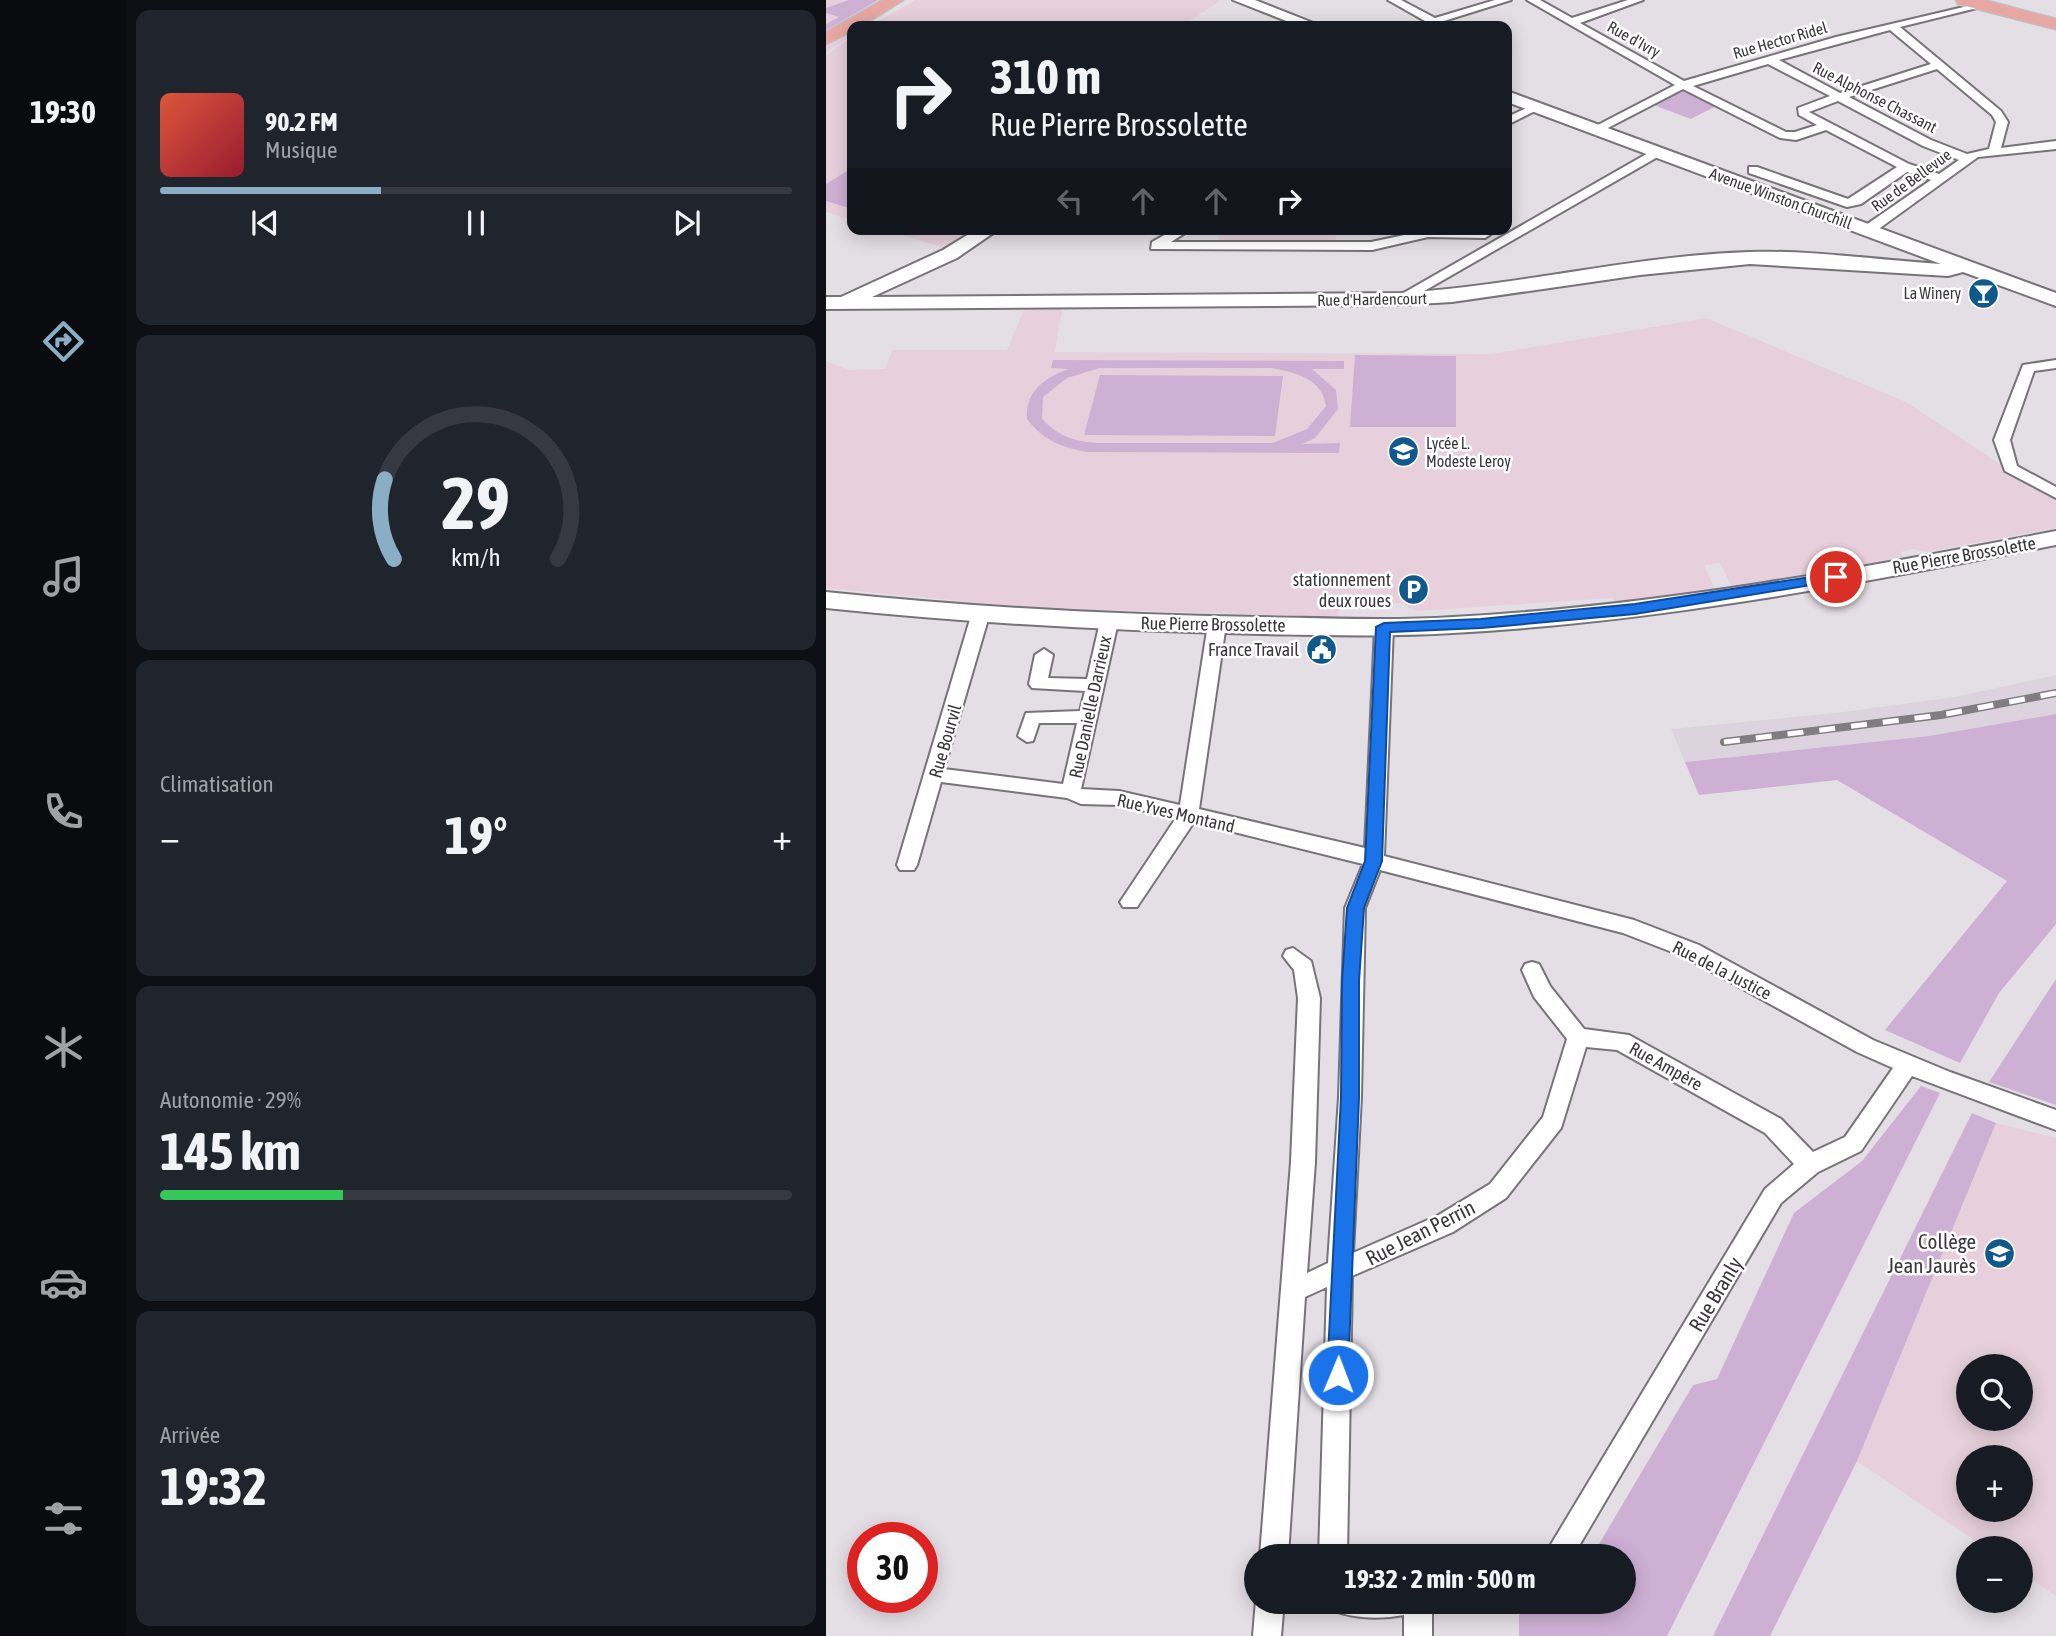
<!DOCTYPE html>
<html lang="fr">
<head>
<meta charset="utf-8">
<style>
  :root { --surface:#171b24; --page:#20242c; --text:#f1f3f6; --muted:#9ea1a6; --line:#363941; --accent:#8baec7 }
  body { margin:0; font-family:"Asap Condensed",sans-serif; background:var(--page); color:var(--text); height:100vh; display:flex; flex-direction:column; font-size:26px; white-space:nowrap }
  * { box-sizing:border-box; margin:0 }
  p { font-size:23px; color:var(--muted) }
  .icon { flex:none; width:38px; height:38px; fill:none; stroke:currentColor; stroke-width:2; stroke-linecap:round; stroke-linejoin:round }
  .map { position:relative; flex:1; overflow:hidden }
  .drawer { display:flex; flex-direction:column; gap:10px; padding:10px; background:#0d0f14; width:700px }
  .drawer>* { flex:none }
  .banner { position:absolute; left:21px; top:21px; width:665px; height:214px; border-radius:14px; box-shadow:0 4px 18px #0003; background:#171b24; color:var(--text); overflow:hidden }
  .buttons { position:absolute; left:1130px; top:1354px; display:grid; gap:14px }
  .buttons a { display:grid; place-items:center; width:77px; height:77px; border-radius:50%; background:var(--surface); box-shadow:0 4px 18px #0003; font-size:35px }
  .speed { position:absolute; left:21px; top:1522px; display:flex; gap:14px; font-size:35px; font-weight:700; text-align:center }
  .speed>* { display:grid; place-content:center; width:91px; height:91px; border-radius:50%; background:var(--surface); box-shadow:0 4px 18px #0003; line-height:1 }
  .speed .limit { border:10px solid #d22; background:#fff; color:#111 }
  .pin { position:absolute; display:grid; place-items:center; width:60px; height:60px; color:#fff; margin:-30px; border:4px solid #fff; border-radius:50%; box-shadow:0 2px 7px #0007 }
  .me { position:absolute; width:77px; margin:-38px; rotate:1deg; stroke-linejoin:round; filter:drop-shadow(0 0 5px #0008) }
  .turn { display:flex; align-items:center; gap:24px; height:147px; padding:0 28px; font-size:32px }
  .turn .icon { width:91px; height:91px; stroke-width:2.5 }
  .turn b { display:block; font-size:49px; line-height:60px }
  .lanes { display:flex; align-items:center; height:66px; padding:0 28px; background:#0003; justify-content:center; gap:35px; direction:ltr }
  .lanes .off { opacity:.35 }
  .big { font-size:52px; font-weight:700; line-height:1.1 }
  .drawer .tile { flex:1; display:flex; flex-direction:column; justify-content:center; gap:10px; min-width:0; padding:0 24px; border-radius:14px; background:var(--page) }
  .drawer .dial { align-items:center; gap:0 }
  .dial svg { height:182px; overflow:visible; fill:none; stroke:var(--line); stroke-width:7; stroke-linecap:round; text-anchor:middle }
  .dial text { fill:var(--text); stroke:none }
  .song { display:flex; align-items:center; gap:21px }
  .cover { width:84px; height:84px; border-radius:10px; background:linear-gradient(135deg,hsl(10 70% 55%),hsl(350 70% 35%)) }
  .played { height:7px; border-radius:4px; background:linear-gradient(90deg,var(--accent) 35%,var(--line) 35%) }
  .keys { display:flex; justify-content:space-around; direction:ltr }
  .heat { display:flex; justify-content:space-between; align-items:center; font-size:38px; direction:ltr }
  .charge { height:10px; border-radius:5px; background:linear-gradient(90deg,#34c759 29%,var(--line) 0) }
  .trip { position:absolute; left:418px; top:1544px; width:392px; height:70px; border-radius:35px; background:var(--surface); box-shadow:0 4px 18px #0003; font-weight:700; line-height:70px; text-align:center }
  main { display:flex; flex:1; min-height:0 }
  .dock { display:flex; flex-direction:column; width:126px; justify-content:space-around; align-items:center; background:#090b0e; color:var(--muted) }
  .dock .icon { width:49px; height:49px }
  .dock .on { color:var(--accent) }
  .dock b { font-size:32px; color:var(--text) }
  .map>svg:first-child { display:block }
  .built { fill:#ddd3df }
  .industrial { fill:#e7d0db; fill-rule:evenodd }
  .green { fill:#ceb0d5; fill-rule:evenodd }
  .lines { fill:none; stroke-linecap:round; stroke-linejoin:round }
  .street-casing { stroke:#777378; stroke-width:4 }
  .secondary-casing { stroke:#777378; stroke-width:4 }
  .primary-casing { stroke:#c0bfc0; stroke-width:3 }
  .street { fill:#fff; fill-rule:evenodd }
  .secondary { fill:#fff; fill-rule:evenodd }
  .primary { fill:#e8a7a2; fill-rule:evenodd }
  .rail-casing { stroke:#807c80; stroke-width:8 }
  .rail { stroke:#fff; stroke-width:5; stroke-dasharray:16; stroke-linecap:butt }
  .route { fill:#1a73e8; stroke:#114b97; stroke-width:2 }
  .labels { text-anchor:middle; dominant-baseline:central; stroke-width:5; stroke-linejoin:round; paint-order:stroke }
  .far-street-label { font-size:16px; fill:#3a383a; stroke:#fff }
  .far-poi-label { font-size:16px; fill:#3a383a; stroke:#fff; text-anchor:end }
  .street-label { font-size:18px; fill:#3a383a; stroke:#fff }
  .poi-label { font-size:18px; fill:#3a383a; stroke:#fff; text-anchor:end }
  .near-street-label { font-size:21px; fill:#3a383a; stroke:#fff }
  .near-poi-label { font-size:21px; fill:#3a383a; stroke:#fff; text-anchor:end }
</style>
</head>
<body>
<main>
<nav class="dock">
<b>19:30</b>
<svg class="icon on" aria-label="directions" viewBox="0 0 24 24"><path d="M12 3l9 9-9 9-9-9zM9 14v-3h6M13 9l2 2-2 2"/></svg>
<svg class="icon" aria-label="music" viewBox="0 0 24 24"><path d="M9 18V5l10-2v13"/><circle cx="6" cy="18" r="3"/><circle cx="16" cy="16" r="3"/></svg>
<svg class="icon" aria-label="phone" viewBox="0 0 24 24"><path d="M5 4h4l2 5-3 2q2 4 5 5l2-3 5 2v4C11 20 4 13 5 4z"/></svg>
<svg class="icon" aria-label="climate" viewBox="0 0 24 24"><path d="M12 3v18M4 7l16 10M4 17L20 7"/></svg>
<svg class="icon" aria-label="car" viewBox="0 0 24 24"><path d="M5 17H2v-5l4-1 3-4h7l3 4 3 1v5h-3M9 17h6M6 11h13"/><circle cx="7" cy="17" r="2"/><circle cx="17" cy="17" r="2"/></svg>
<svg class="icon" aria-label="filters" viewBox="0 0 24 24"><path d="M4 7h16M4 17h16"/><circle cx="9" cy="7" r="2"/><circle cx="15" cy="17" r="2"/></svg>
</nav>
<section class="drawer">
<div class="tile">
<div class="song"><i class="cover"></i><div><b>90.2 FM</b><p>Musique</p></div></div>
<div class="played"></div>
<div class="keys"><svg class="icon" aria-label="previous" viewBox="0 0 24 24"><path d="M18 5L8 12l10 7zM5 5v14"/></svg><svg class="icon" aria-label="pause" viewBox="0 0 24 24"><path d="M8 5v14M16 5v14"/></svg><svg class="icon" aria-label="next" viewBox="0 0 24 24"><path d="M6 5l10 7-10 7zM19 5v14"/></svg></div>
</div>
<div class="tile dial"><svg viewBox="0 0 100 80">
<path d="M14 69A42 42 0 1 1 86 69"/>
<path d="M14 69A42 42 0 0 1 10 34" stroke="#8baec7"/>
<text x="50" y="56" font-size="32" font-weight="700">29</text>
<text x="50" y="72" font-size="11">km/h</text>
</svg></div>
<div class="tile"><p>Climatisation</p>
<div class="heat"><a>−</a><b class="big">19°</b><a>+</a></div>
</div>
<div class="tile"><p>Autonomie · 29%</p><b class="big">145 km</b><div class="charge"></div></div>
<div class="tile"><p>Arrivée</p><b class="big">19:32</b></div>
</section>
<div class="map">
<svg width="1230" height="1636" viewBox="0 0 1230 1636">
  <rect width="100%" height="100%" fill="#e4dfe5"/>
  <!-- built -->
  <path class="built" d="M1230,675V714L1103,736L859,762L845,729L1010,713L1129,697Z"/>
  <!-- industrial -->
  <g class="industrial">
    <path d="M0,0H80L40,26H26V35L0,53Z"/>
    <path d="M90,0H392L394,1L356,26H43Z"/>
    <path d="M26,37V220L0,212V55Z"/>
    <path d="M57,229H152L119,248Z"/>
    <path d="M496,229H611L511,231L509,244H391L394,235L495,234Z"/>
    <path d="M200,305L224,308L237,305L229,352L665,354L880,318L1080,402L1230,501V528L1100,552L1088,549L1075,552L1076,557L906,587L894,563L878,565L889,590L790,602L786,598L590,611L575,603L527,604L513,610L512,617L197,607L0,588V361L22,370L59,369L66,350H181Z"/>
    <path d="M1170,1123L1230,1138V1596L1195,1572V1549H1161L1031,1461ZM1143,1367H1195V1419H1143ZM1143,1458H1195V1510H1143Z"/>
  </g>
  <!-- green -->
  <g class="green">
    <path d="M23,0H52L0,30V24L13,17L0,13V8Z"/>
    <path d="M860,90L892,105L865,119L825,104Z"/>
    <path d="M26,168V209L0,201V184Z"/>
    <path d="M529,355L630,356V427H524Z"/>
    <path d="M227,360L518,361V369H486L510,390L512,409L489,438L476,444L514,443L513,453L261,452C235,447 218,441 201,419C199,392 218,378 242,369L225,368ZM274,368H446C470,373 496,378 500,406L481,429L447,443H270C248,441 232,436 216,419L217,397L241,378Z"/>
    <path d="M274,375L457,376L449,436L258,435Z"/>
    <path d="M1230,714V924L1173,993L1134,1063L1059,1030L1181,881L1011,780L873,795L859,762L1103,736Z"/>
    <path d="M1230,979V1105L1163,1082Z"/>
    <path d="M1095,1086L1114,1093L841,1636H693V1615L722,1601H798V1556H766L867,1385L891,1379L968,1213L1036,1161Z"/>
    <path d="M1146,1113L1170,1123L1031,1461L944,1636H887Z"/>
  </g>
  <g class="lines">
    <defs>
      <g id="street">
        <path d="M562,0H575L609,18L669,0H685L602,26H587L599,21Z"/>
        <path d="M701,0H714L746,18L802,0H817L754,23L858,81L1010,37L1159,2V6L1074,27L1175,111L1182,122L1175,148L1230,141V149L1152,157L1047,233H1037V227L1105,180L1081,172L1035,204L1021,207L923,173V167H931L1022,199L1071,167L1000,130L970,140L954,138L857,89L774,132H766V128L849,85ZM1064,30L1105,64L1014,93L953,60ZM942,64L1004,96L972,108L973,115L991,125L969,132H960L867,86ZM1111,69L1166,115L1170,122L1163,149L1141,154L1105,140L1023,97ZM1012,101L1097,146L1133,160L1113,174L1083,164L983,112Z"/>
        <path d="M709,104L715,107L713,109L681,125V117Z"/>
        <path d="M831,148L837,152L835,155L579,302L567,299Z"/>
        <path d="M349,229H365L345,242H545L607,229H651L665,234L659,238L602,237L546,250L325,249L326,242Z"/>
        <path d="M1230,360V368L1208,371L1184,440L1191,466L1230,487V498L1179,471L1168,440L1197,365Z"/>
        <path d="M154,610L163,616L118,769L237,784L251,723H213L207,741L201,742L192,736L200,713L254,711L259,691L206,688L203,684L209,655L218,649L227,655L222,678L261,679L274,622L283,616L292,622L255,789L293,791L354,805L382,624L391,618L400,624L373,809L539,848L549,627L552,623H564L567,627L558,856L808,920L873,945L1047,1040L1124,1072L1230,1110V1130L1086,1076L1035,1151L992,1172L955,1203L747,1556H718L939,1189L968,1164L939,1133L791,1050L760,1047L735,1128L680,1198L627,1232L526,1276L521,1556H493L501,1287L479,1297L462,1556H434L465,1162L472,998L468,970L457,956L460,950L467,948L485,961L494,998L489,1162L481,1273L502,1263L513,1097L519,908L537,864L368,822L311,907H297L294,902L350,818L293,805L255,804L241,798L115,782L91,865L88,870H74L71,865L145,616ZM554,870L797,933L859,957L1031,1052L1067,1068L1019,1137L987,1152L955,1119L803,1035L758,1029L724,986L713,964L706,962L699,964L696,970L708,997L741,1039L717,1117L664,1184L611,1216L527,1253L535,1097L539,908Z"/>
        <path d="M430,1600L458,1601L455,1636H427Z"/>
        <path d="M505,1601H606V1636H578V1615C557,1619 529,1619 509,1611Z"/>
      </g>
      <g id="secondary">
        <path d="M407,0H429L495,26H473Z"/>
        <path d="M681,91L1230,293V306L1137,272L1122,276L924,264L814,275L626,302L574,305L0,309V297H15L117,250L151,229H173L131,258L46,297L574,293C691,286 806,256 923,252C985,250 1053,260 1115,264L681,102Z"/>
        <path d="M1230,531V545C1031,584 830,622 627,633C563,637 499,635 434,634C289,631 144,623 0,608V592C144,607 289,615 434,617C499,618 563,621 627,617C830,606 1031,569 1230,531Z"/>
      </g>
      <g id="primary">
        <path d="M57,0H77L35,26H26V31L0,44V32Z"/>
        <path d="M1130,0H1158L1230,19V29L1132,4Z"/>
      </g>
    </defs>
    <!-- street casing -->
    <use href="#street" class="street-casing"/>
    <!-- secondary casing -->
    <use href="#secondary" class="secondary-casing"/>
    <!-- primary casing -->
    <use href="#primary" class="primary-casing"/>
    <!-- street -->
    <use href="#street" class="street"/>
    <!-- secondary -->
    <use href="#secondary" class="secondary"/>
    <!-- primary -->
    <use href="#primary" class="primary"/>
    <defs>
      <path id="rail" d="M898,742L1115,715L1230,693"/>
    </defs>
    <!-- rail casing -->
    <use href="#rail" class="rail-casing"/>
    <!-- rail -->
    <use href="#rail" class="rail"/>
  </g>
  <!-- route -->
  <path class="route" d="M1010,573L1015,574V580L809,614L655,628L564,632L556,861L538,908L533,981V1097L522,1375L519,1382L512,1385L504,1382L501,1375L515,1097L516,981L521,908L539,861L550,627L558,623L655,619L809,604Z"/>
  <!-- icons -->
  <defs>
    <symbol id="bar-disc" viewBox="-11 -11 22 22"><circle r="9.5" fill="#0f598d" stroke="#fff"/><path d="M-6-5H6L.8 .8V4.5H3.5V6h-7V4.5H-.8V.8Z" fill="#fff"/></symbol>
    <symbol id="school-disc" viewBox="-11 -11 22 22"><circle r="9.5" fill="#0f598d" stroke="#fff"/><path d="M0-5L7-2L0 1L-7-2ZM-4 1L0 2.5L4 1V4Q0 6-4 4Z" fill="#fff"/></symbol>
    <symbol id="parking-disc" viewBox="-11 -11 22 22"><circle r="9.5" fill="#0f598d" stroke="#fff"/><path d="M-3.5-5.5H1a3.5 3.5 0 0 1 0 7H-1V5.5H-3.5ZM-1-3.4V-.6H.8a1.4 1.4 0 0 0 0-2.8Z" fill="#fff"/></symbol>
    <symbol id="civic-disc" viewBox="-11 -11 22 22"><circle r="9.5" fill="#0f598d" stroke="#fff"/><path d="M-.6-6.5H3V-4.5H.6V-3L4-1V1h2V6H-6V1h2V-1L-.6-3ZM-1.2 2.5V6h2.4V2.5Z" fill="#fff"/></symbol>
  </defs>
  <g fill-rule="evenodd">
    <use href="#bar-disc" x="1140" y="276" width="35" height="35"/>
    <use href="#school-disc" x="560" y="434" width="35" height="35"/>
    <use href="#parking-disc" x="570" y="572" width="35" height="35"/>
    <use href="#civic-disc" x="478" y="632" width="35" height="35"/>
    <use href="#school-disc" x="1156" y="1236" width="35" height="35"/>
  </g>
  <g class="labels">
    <!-- far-street labels -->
    <g class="far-street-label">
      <text transform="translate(808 39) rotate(29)">Rue d'Ivry</text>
      <text transform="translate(954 40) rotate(-16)">Rue Hector Ridel</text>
      <text transform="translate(1049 97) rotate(27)">Rue Alphonse Chassant</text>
      <text transform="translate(1085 180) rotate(-36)">Rue de Bellevue</text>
      <text transform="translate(955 198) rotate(20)">Avenue Winston Churchill</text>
      <text transform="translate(546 299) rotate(-1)">Rue d'Hardencourt</text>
    </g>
    <!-- far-poi labels -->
    <g class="far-poi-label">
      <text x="1135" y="293">La Winery</text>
      <text x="600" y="443" text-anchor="start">Lycée L.<tspan x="600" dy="18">Modeste Leroy</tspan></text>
    </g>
    <!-- street labels -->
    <g class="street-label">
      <text transform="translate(1138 555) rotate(-10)">Rue Pierre Brossolette</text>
      <text transform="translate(387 624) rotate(1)">Rue Pierre Brossolette</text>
      <text transform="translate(264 707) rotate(-78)">Rue Danielle Darrieux</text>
      <text transform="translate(119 741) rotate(-74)">Rue Bourvil</text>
      <text transform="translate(350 813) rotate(13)">Rue Yves Montand</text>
      <text transform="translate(896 970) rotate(27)">Rue de la Justice</text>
      <text transform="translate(840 1066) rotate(29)">Rue Ampère</text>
    </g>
    <!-- poi labels -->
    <g class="poi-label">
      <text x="565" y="579">stationnement<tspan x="565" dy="21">deux roues</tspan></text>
      <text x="473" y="649">France Travail</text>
    </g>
    <!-- near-street labels -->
    <g class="near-street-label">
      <text transform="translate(594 1232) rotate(-27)">Rue Jean Perrin</text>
      <text transform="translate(889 1294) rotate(-59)">Rue Branly</text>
    </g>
    <!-- near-poi labels -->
    <g class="near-poi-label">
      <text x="1150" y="1241">Collège<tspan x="1150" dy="24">Jean Jaurès</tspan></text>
    </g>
  </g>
</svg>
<div class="buttons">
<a><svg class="icon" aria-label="search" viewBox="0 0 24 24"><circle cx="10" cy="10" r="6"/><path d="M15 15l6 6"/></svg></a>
<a>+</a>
<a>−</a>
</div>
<div class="speed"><div class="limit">30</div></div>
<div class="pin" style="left:1010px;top:577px;background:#d93025"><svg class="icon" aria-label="arrive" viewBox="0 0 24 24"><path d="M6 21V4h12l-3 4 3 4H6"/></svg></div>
<svg class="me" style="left:512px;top:1375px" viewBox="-20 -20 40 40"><circle r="17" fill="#1a73e8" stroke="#fff" stroke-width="3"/><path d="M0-11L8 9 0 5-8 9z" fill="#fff"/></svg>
<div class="trip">19:32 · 2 min · 500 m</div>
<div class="banner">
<div class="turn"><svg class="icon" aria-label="right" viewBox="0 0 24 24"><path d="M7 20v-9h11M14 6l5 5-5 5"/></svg><div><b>310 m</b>Rue Pierre Brossolette</div></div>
<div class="lanes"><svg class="icon off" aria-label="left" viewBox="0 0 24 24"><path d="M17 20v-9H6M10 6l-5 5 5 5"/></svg><svg class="icon off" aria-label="ahead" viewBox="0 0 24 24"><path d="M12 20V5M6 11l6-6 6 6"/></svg><svg class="icon off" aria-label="ahead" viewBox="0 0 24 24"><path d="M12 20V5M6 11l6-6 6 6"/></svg><svg class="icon" aria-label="right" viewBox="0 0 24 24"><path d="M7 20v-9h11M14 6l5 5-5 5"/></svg></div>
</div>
</div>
</main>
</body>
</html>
